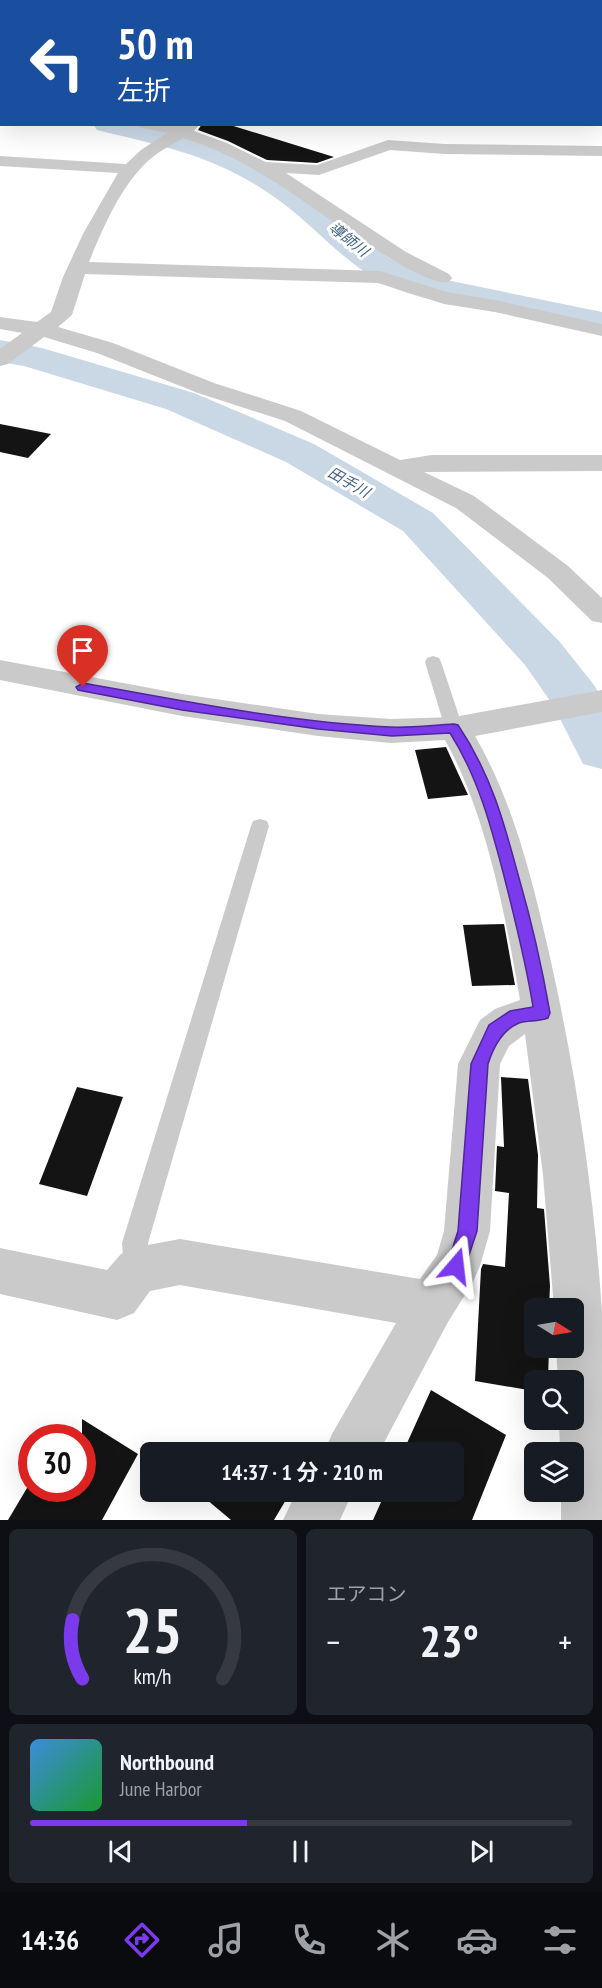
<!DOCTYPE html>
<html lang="ja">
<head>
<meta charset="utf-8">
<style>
  :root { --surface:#171b24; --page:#20242c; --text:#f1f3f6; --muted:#9ea1a6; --line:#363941; --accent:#7c3aed }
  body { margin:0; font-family:"PT Sans Narrow","Noto Sans JP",sans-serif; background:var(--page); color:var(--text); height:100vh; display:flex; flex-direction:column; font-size:22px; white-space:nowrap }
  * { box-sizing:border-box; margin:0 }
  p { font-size:20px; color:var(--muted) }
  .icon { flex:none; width:33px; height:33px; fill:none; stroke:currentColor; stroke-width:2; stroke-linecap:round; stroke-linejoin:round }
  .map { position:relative; height:1520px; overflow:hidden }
  .drawer { display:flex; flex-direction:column; gap:9px; padding:9px; background:#0d0f14; flex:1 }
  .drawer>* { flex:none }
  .hud { position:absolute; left:0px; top:0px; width:603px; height:126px; box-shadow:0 6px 24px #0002; background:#1a4fa0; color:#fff; overflow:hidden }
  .needle { width:39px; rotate:101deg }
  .tools { position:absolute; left:524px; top:1298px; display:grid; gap:12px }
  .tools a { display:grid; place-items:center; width:60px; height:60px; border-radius:9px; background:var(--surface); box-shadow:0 6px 24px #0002; font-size:30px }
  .speed { position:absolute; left:18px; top:1424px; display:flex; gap:12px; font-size:30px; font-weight:700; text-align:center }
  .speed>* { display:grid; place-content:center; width:78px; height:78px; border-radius:50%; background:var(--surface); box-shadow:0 6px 24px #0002; line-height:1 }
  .speed .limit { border:9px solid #d22; background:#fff; color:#111 }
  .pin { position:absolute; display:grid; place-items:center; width:51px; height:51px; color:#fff; margin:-62px -26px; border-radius:50% 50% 50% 0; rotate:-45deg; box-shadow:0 0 6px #0007 }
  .pin .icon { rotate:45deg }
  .me { position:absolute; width:66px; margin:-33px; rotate:17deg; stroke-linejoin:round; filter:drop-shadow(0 0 4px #0008) }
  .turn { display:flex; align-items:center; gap:21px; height:126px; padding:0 18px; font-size:27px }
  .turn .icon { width:78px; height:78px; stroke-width:2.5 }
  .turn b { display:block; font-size:42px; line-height:51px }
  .big { font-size:45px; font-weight:700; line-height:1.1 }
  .drawer .card { flex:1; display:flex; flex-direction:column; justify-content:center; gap:9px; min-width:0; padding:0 21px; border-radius:9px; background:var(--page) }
  .drawer .dial { align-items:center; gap:0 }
  .dial svg { height:156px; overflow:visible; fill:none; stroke:var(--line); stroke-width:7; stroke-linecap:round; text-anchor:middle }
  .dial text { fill:var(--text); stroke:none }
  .song { display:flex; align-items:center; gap:18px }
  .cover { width:72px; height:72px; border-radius:9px; background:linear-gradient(135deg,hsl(210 70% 55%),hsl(130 70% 35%)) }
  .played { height:6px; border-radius:3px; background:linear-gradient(90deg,var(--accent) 40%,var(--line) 40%) }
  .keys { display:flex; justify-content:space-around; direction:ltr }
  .heat { display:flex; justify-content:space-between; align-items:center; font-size:33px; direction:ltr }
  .drawer .tiles { flex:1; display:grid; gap:9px; grid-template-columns:1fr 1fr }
  .card:last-child { grid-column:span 2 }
  .trip { position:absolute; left:140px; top:1442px; width:324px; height:60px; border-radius:9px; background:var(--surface); box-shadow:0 6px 24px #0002; font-weight:700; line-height:60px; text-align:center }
  .dock { display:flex; height:96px; justify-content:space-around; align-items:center; background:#090b0e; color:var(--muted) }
  .dock .icon { width:42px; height:42px }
  .dock .current { color:var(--accent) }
  .dock b { font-size:27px; color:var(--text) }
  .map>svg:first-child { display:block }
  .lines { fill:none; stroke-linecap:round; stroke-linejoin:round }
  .river { fill:#cad8e6; fill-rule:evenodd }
  .building { fill:#141414 }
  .lane { fill:#cacaca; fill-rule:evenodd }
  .street { fill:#cacaca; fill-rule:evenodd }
  .route { fill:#7c3aed; stroke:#51269a; stroke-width:1.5 }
  .labels { text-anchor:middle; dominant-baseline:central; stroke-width:6; stroke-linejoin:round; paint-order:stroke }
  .far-water-label { font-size:15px; font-style:italic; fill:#456584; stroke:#fff }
</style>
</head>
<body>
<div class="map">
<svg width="602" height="1520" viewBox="0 0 602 1520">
  <rect width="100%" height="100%" fill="#fff"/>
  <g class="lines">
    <!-- river -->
    <g class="river">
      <rect x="0" y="104" width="2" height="16"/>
      <path d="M93,124H149L194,137L244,156L292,182L387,257L422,275L602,312V332C557,323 513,315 468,307C442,301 413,297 389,286C343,264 312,222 270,194C213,155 162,146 97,130Z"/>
      <path d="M0,340L42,348L194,393L314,444L433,513L559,641L594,685L602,699V769L583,764L553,705L525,665L403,531L286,462L166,409L24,366L0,362Z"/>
    </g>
  </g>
  <!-- building -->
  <g class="building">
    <path d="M202,124H227L334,157L317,163L267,160L228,141L198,130Z"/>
    <path d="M0,424L51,434L28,458L0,452Z"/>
    <path d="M446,747L468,795L428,799L415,750Z"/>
    <path d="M504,924L515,985L472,986L463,925Z"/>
    <path d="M501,1077L528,1079L538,1155L537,1208L544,1209L550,1286L549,1308H534V1347H549L548,1380H534V1391L475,1381L481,1269L483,1264L505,1267L509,1193L495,1191L497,1146L504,1147Z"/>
    <path d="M77,1087L123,1097L87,1196L39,1184Z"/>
    <path d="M431,1390L506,1435L472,1520H373L386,1491H453V1452H403Z"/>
    <path d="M82,1419L138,1454L102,1520H8L27,1488H82Z"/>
    <path d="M210,1491H288L290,1493L274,1520H231L206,1499Z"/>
  </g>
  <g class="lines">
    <!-- lane -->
    <g class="lane">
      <path d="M433,656L439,658L441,662L463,728L460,732L454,734L448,732L445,728L425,662L427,658Z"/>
      <path d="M260,819L267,821L269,826L148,1243L150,1270L146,1279L137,1283L128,1279L124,1270L122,1243L251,826L253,821Z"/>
    </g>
    <!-- street -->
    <g class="street">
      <path d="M383,0H396L382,2Z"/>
      <rect x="0" y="21" width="2" height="8"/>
      <rect x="0" y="101" width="2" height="10"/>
      <path d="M137,124H200L194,131L227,143L266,162L317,165L388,140L445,144L602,146V156L445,154L390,150L319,175L286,173L406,252L449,274L452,278L449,282C421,289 305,200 273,181C245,163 215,148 183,138C171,145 158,152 148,161C120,187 103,228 89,262L380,271L447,292L495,300L602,324V336L495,312L444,304L378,283L85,274L72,315L58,327L113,343L214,383L301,411L400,460L432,455H602V471L424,472L474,496L568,566L602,598V623L592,621L548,578L456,508L285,421L198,393L97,353L44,337L8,364L0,366V349L22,333L0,329V317L37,322L51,312L63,277L84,232L118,173L0,166V156L126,164L141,150L167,133L139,127Z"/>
      <path d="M0,660L182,694L318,714L391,719L454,717L602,690V712L475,736C511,798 530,870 546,940C574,1059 594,1190 602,1312C602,1381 602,1451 602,1520H561V1491H573V1452H560L559,1419H573V1380H558L556,1347H573V1308H554L543,1175L525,1034L509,1046L500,1064L490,1231L480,1266L473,1282L448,1322L379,1452H324L332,1434L396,1323L180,1285L150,1291L134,1313L117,1320L0,1294V1248L107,1270L121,1254L137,1247L180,1239L420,1279L437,1255L444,1231L458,1064L480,1020L495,1009L520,1000C506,917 486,813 445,740L391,743L318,736L182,716L0,680Z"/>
      <path d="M297,1491H353L340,1520H283Z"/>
    </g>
  </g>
  <!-- route -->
  <path class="route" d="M83,683C184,701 287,722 390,727C411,728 433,725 454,724L458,725C491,774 504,822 519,878C532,923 542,967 550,1013L548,1018C538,1022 528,1020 519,1023C502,1030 493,1048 488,1064L477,1231L463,1273L456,1276L450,1273L447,1266L458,1231L471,1064L489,1025L510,1011L533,1007C526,962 515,920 504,876C491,826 478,777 450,733L392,736L318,729L182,710L78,690L76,687Z"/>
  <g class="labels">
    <!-- far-water labels -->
    <g class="far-water-label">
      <text transform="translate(349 239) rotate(38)">導師川</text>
      <text transform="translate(349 482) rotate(30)">田手川</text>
    </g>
  </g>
</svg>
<div class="tools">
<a><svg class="needle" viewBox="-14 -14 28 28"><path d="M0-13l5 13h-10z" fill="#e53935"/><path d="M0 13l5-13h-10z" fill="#9ea1a6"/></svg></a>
<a><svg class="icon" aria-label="search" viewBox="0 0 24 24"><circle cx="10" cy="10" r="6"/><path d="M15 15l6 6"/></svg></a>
<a><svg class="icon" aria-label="layers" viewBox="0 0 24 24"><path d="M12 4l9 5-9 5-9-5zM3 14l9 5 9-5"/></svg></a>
</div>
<div class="speed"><div class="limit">30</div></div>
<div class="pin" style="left:83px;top:687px;background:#d93025"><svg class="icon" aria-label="arrive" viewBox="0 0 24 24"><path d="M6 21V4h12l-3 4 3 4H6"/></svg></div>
<svg class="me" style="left:456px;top:1266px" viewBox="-20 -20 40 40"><path d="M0-17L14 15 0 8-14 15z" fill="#7c3aed" stroke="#fff" stroke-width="4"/></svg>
<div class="trip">14:37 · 1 分 · 210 m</div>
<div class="hud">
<div class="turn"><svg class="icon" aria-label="left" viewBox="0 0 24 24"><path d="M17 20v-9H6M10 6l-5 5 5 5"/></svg><div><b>50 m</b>左折</div></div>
</div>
</div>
<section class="drawer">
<div class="tiles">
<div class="card dial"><svg viewBox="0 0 100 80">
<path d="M14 69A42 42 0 1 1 86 69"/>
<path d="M14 69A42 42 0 0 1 9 39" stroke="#7c3aed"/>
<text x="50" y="56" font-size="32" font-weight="700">25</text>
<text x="50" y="72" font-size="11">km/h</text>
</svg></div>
<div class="card"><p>エアコン</p>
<div class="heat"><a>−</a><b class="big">23°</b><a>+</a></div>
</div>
<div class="card">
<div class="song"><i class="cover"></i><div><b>Northbound</b><p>June Harbor</p></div></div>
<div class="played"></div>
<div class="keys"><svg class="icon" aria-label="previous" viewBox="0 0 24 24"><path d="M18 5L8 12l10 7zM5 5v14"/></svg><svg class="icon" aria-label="pause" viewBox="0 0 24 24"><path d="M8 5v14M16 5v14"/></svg><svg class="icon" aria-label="next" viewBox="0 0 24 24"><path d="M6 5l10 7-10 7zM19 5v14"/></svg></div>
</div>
</div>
</section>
<nav class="dock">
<b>14:36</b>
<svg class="icon current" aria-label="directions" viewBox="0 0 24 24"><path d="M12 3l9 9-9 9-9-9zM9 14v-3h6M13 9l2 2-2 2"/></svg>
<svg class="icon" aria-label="music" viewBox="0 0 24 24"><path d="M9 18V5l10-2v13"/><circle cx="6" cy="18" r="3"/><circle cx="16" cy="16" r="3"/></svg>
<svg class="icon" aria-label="phone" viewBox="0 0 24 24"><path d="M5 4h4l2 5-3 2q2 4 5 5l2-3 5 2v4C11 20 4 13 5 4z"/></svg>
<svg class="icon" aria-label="climate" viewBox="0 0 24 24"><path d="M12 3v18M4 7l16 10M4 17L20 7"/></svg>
<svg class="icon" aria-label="car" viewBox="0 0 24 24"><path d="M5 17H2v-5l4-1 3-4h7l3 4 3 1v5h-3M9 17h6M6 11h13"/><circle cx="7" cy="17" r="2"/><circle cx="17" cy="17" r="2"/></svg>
<svg class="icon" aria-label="filters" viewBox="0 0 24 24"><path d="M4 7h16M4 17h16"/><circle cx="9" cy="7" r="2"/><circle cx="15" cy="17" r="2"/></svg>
</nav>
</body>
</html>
